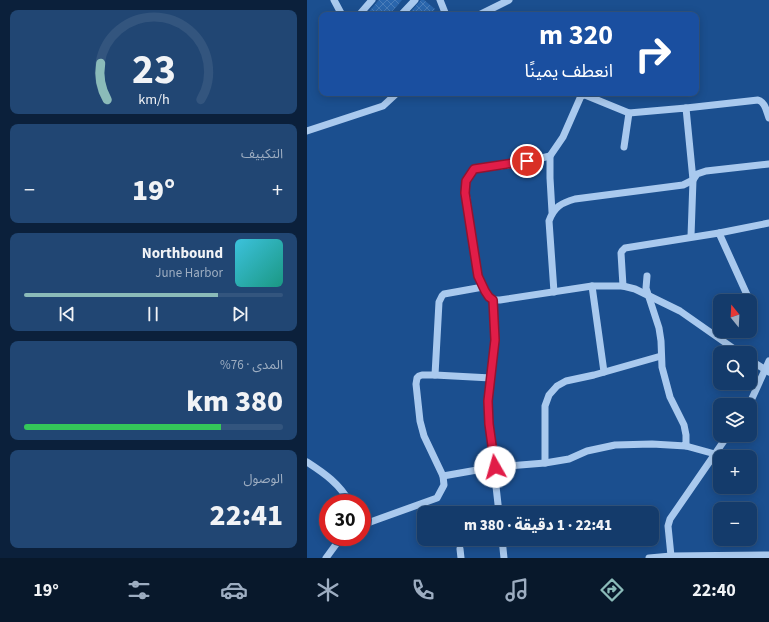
<!DOCTYPE html>
<html lang="ar">
<head>
<meta charset="utf-8">
<style>
  :root { --surface:#143b6b; --page:#214673; --text:#f1f3f6; --muted:#9dadc1; --line:#33557e; --accent:#8bbbb9 }
  body { margin:0; font-family:"Source Sans 3","Noto Sans Arabic",sans-serif; background:var(--page); color:var(--text); direction:rtl; height:100vh; display:flex; flex-direction:column; font-size:15px; white-space:nowrap }
  * { box-sizing:border-box; margin:0 }
  p { font-size:13px; color:var(--muted) }
  .icon { flex:none; width:22px; height:22px; fill:none; stroke:currentColor; stroke-width:2; stroke-linecap:round; stroke-linejoin:round }
  .map { position:relative; flex:1; overflow:hidden; direction:ltr }
  .side { display:flex; flex-direction:column; gap:10px; padding:10px; background:#0b203b; width:307px }
  .side>* { flex:none }
  .top-card { position:absolute; left:12px; top:12px; width:380px; height:84px; border-radius:8px; box-shadow:0 2px 10px #0003,0 0 0 1px var(--line); direction:rtl; background:#1a4fa0; color:#fff; overflow:hidden }
  .needle { width:26px; rotate:342deg }
  .controls { position:absolute; left:406px; top:294px; display:grid; gap:8px }
  .controls a { display:grid; place-items:center; width:44px; height:44px; border-radius:8px; background:var(--surface); box-shadow:0 2px 10px #0003,0 0 0 1px var(--line); font-size:20px }
  .speed { position:absolute; left:12px; top:494px; display:flex; gap:8px; font-size:20px; font-weight:700; text-align:center }
  .speed>* { display:grid; place-content:center; width:52px; height:52px; border-radius:50%; background:var(--surface); box-shadow:0 2px 10px #0003,0 0 0 1px var(--line); line-height:1 }
  .speed .limit { border:6px solid #d22; background:#fff; color:#111 }
  .pin { position:absolute; display:grid; place-items:center; width:34px; height:34px; color:#fff; margin:-17px; border:2px solid #fff; border-radius:50%; box-shadow:0 1px 4px #0007 }
  .me { position:absolute; width:44px; margin:-22px; rotate:353deg; stroke-linejoin:round; filter:drop-shadow(0 0 3px #0008) }
  .turn { display:flex; align-items:center; gap:14px; height:84px; padding:0 20px; font-size:18px }
  .turn .icon { width:52px; height:52px; stroke-width:2.5 }
  .turn b { display:block; font-size:28px; line-height:34px }
  .big { font-size:30px; font-weight:800; line-height:1.1 }
  .side .widget { flex:1; display:flex; flex-direction:column; justify-content:center; gap:6px; min-width:0; padding:0 14px; border-radius:8px; background:var(--page) }
  .side .dial { align-items:center; gap:0 }
  .dial svg { height:104px; overflow:visible; fill:none; stroke:var(--line); stroke-width:7; stroke-linecap:round; text-anchor:middle }
  .dial text { fill:var(--text); stroke:none }
  .song { display:flex; align-items:center; gap:12px }
  .cover { width:48px; height:48px; border-radius:6px; background:linear-gradient(135deg,hsl(190 70% 55%),hsl(170 70% 35%)) }
  .played { height:4px; border-radius:2px; background:linear-gradient(90deg,var(--accent) 75%,var(--line) 75%) }
  .keys { display:flex; justify-content:space-around; direction:ltr }
  .heat { display:flex; justify-content:space-between; align-items:center; font-size:22px; direction:ltr }
  .charge { height:6px; border-radius:3px; background:linear-gradient(90deg,#34c759 76%,var(--line) 0) }
  .trip { position:absolute; left:110px; top:506px; width:242px; height:40px; border-radius:8px; background:var(--surface); box-shadow:0 2px 10px #0003,0 0 0 1px var(--line); font-weight:800; line-height:40px; text-align:center; direction:rtl }
  .dock { display:flex; height:64px; justify-content:space-around; align-items:center; background:#08182b; color:var(--muted) }
  .dock .icon { width:28px; height:28px }
  .dock .on { color:var(--accent) }
  .dock b { font-size:18px; color:var(--text) }
  main { display:flex; flex:1; min-height:0 }
  .map>svg:first-child { display:block }
  .building { fill:url(#building-cross-hatch) }
  .lines { fill:none; stroke-linecap:round; stroke-linejoin:round }
  .minor { stroke:#a9c9ee; stroke-width:7 }
  .route-casing { stroke:#92132f; stroke-width:10 }
  .route { stroke:#e11d48; stroke-width:7 }
</style>
</head>
<body>
<main>
<div class="map">
<svg width="462" height="558" viewBox="0 0 462 558">
  <defs>
    <pattern id="building-cross-hatch" width="8" height="8" patternUnits="userSpaceOnUse"><rect width="8" height="8" fill="#2a66ad"/><path d="M0 0l8 8M0 8l8-8" fill="none" stroke="#4a7db9"/></pattern>
  </defs>
  <rect width="100%" height="100%" fill="#1b4f8f"/>
  <!-- building -->
  <g class="building">
    <path d="M72,0H95L82,15H59Z"/>
    <path d="M114,0H117L128,9L122,15H101Z"/>
  </g>
  <g class="lines">
    <!-- minor -->
    <g class="minor">
      <path d="M27,0L35,15"/>
      <path d="M133,0L139,15"/>
      <path d="M52,15L65,0"/>
      <path d="M94,15L108,0"/>
      <path d="M172,15L202,0"/>
      <path d="M379,108L451,100C458,102 459,110 462,118"/>
      <path d="M0,131L76,106L89,94"/>
      <path d="M317,147L322,113"/>
      <path d="M245,212L243,178V156L256,137L274,96L278,95L322,113L379,108L386,180L384,236"/>
      <path d="M412,233L446,308"/>
      <path d="M285,286L297,372"/>
      <path d="M316,286L314,253L315,251L318,248L412,233L462,223"/>
      <path d="M176,287L137,294L135,296L132,302L128,375L184,378"/>
      <path d="M247,292L242,221C247,207 254,203 268,199L376,185L386,180L390,174L399,171L462,164"/>
      <path d="M186,300L182,297L178,291L171,277L159,193V181L167,169L209,164L243,156"/>
      <path d="M443,360L462,372"/>
      <path d="M128,375H115L112,376L110,378L109,384L113,421L117,436L136,476"/>
      <path d="M442,405L462,361"/>
      <path d="M379,446L408,454"/>
      <path d="M0,462C17,473 33,484 43,503"/>
      <path d="M238,463V406L242,395L250,386L259,381L287,375L354,356"/>
      <path d="M192,513L182,424L181,401L188,340L186,300H193L285,286H316L328,289L373,311L433,353"/>
      <path d="M55,525L130,498L137,485L136,476L187,467L238,463L262,459L280,451L308,445L345,444L379,446V435L377,425L363,397L355,367L354,341L352,328L339,288L340,276"/>
      <path d="M195,539L197,558"/>
      <path d="M153,549L154,558"/>
      <path d="M364,556L361,526L363,519L421,435"/>
      <path d="M19,558L30,543L38,537"/>
      <path d="M342,558L364,556L462,555"/>
    </g>
  </g>
  <g class="lines">
    <defs>
      <path id="route" d="M188,467L182,424L181,401L188,340L186,300L182,297L178,291L171,276L158,193L159,181L167,169L220,161"/>
    </defs>
    <!-- route casing -->
    <use href="#route" class="route-casing"/>
    <!-- route -->
    <use href="#route" class="route"/>
  </g>
</svg>
<div class="controls">
<a><svg class="needle" viewBox="-14 -14 28 28"><path d="M0-13l5 13h-10z" fill="#e53935"/><path d="M0 13l5-13h-10z" fill="#9dadc1"/></svg></a>
<a><svg class="icon" aria-label="search" viewBox="0 0 24 24"><circle cx="10" cy="10" r="6"/><path d="M15 15l6 6"/></svg></a>
<a><svg class="icon" aria-label="layers" viewBox="0 0 24 24"><path d="M12 4l9 5-9 5-9-5zM3 14l9 5 9-5"/></svg></a>
<a>+</a>
<a>−</a>
</div>
<div class="speed"><div class="limit">30</div></div>
<div class="pin" style="left:220px;top:161px;background:#d93025"><svg class="icon" aria-label="arrive" viewBox="0 0 24 24"><path d="M6 21V4h12l-3 4 3 4H6"/></svg></div>
<svg class="me" style="left:188px;top:467px" viewBox="-20 -20 40 40"><circle r="19" fill="#fff"/><path d="M0-13L10 11 0 6-10 11z" fill="#e11d48"/></svg>
<div class="trip">22:41 · 1 دقيقة · 380 m</div>
<div class="top-card">
<div class="turn"><svg class="icon" aria-label="right" viewBox="0 0 24 24"><path d="M7 20v-9h11M14 6l5 5-5 5"/></svg><div><b>320 m</b>انعطف يمينًا</div></div>
</div>
</div>
<section class="side">
<div class="widget dial"><svg viewBox="0 0 100 80">
<path d="M14 69A42 42 0 1 1 86 69"/>
<path d="M14 69A42 42 0 0 1 9 41" stroke="#8bbbb9"/>
<text x="50" y="56" font-size="32" font-weight="700">23</text>
<text x="50" y="72" font-size="11">km/h</text>
</svg></div>
<div class="widget"><p>التكييف</p>
<div class="heat"><a>−</a><b class="big">19°</b><a>+</a></div>
</div>
<div class="widget">
<div class="song"><i class="cover"></i><div><b>Northbound</b><p>June Harbor</p></div></div>
<div class="played"></div>
<div class="keys"><svg class="icon" aria-label="previous" viewBox="0 0 24 24"><path d="M18 5L8 12l10 7zM5 5v14"/></svg><svg class="icon" aria-label="pause" viewBox="0 0 24 24"><path d="M8 5v14M16 5v14"/></svg><svg class="icon" aria-label="next" viewBox="0 0 24 24"><path d="M6 5l10 7-10 7zM19 5v14"/></svg></div>
</div>
<div class="widget"><p>المدى · 76%</p><b class="big">380 km</b><div class="charge"></div></div>
<div class="widget"><p>الوصول</p><b class="big">22:41</b></div>
</section>
</main>
<nav class="dock">
<b>22:40</b>
<svg class="icon on" aria-label="directions" viewBox="0 0 24 24"><path d="M12 3l9 9-9 9-9-9zM9 14v-3h6M13 9l2 2-2 2"/></svg>
<svg class="icon" aria-label="music" viewBox="0 0 24 24"><path d="M9 18V5l10-2v13"/><circle cx="6" cy="18" r="3"/><circle cx="16" cy="16" r="3"/></svg>
<svg class="icon" aria-label="phone" viewBox="0 0 24 24"><path d="M5 4h4l2 5-3 2q2 4 5 5l2-3 5 2v4C11 20 4 13 5 4z"/></svg>
<svg class="icon" aria-label="climate" viewBox="0 0 24 24"><path d="M12 3v18M4 7l16 10M4 17L20 7"/></svg>
<svg class="icon" aria-label="car" viewBox="0 0 24 24"><path d="M5 17H2v-5l4-1 3-4h7l3 4 3 1v5h-3M9 17h6M6 11h13"/><circle cx="7" cy="17" r="2"/><circle cx="17" cy="17" r="2"/></svg>
<svg class="icon" aria-label="filters" viewBox="0 0 24 24"><path d="M4 7h16M4 17h16"/><circle cx="9" cy="7" r="2"/><circle cx="15" cy="17" r="2"/></svg>
<b>19°</b>
</nav>
</body>
</html>
